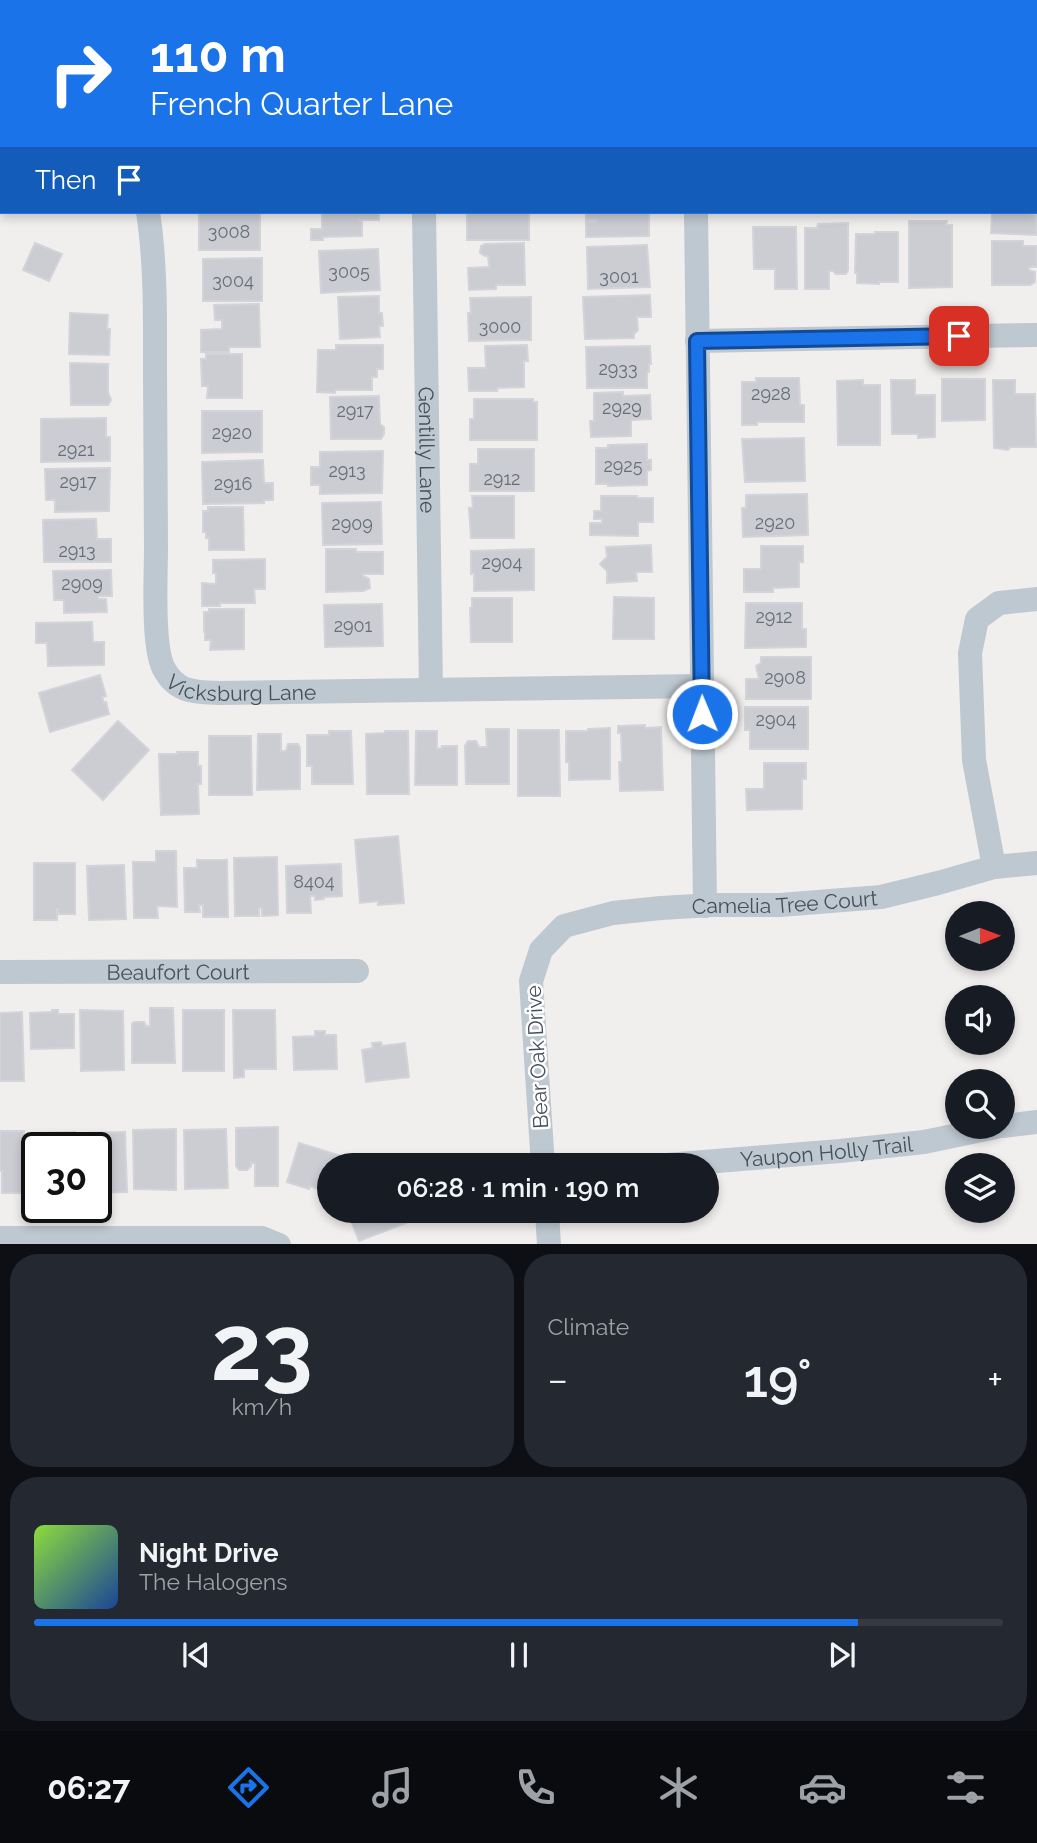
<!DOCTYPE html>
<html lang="en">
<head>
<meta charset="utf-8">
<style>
  :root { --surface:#171b24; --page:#242831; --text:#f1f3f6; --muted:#9ea1a6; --line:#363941; --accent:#1a73e8 }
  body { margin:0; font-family:Raleway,sans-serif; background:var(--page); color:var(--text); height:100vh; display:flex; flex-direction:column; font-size:26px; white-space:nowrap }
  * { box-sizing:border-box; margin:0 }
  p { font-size:23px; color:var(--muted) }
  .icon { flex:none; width:38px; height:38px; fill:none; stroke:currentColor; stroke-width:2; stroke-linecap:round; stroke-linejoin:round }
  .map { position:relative; height:1244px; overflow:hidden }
  .details { display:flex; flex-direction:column; gap:10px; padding:10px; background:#0d0f14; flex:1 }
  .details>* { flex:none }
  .banner { position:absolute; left:0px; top:0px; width:1038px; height:214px; box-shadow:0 4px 10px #0003; background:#1a73e8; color:#fff; overflow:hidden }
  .needle { width:46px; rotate:89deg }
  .buttons { position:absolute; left:945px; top:901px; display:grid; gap:14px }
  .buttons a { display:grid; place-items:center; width:70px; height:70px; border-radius:50%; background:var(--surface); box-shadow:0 4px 10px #0003; font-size:35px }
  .speed { position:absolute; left:21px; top:1132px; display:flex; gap:14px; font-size:35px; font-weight:700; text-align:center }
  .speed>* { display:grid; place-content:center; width:91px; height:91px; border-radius:50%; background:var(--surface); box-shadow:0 4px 10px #0003; line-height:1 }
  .speed .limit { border:4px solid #111; border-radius:10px; background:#fff; color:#111 }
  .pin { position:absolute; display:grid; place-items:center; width:60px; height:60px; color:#fff; margin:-30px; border-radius:14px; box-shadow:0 4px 10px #0006 }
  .me { position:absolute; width:77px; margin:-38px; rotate:359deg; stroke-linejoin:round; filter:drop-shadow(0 0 5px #0008) }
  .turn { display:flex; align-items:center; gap:24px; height:147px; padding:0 35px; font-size:32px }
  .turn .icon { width:91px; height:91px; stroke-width:2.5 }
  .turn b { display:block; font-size:49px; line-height:60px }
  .then { display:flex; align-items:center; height:66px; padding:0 35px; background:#0003; gap:14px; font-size:26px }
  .big { font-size:52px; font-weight:600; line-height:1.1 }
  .details .widget { flex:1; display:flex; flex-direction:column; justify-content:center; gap:10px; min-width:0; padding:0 24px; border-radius:28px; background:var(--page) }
  .details .dial { align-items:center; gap:0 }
  .dial b { font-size:91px; line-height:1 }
  .song { display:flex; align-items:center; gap:21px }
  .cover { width:84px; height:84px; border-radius:10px; background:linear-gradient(135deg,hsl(90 70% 55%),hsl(220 70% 35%)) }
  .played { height:7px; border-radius:4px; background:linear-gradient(90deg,var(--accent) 85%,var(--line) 85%) }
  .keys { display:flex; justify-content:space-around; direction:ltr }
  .heat { display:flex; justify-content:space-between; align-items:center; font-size:38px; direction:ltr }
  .details .tiles { flex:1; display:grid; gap:10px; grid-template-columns:1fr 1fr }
  .widget:last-child { grid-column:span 2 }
  .trip { position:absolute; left:317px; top:1153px; width:402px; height:70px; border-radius:35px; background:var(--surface); box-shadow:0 4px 10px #0003; font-weight:600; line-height:70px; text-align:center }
  .tabs { display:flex; height:112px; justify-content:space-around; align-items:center; background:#090b0e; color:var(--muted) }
  .tabs .icon { width:49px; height:49px }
  .tabs .active { color:var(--accent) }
  .tabs b { font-size:32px; color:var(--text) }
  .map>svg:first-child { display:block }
  .building { fill:#cbcdd3; stroke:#d2d4da; stroke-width:2 }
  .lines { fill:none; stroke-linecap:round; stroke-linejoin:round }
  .street { stroke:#bec8d0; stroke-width:24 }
  .route-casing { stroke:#114b97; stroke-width:18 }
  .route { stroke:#1a73e8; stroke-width:12 }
  .labels { text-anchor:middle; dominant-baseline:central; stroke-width:5; stroke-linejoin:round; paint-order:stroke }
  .number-label { font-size:18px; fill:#676f79 }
  .street-label { font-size:21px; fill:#46505b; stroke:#fff }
</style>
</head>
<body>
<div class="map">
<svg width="1037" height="1245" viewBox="0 0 1037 1245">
  <rect width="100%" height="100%" fill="#f1eeee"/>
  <!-- building -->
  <g class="building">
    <path d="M1036,193L1037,235L991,233L992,212H1036Z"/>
    <rect x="199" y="212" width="61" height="38"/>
    <path d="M322,212H379V220H360L362,222V236L323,237V240H311V229H322Z"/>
    <rect x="467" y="212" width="62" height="28"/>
    <path d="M586,212H649V236L586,237V222H596V220H586Z"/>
    <path d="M909,221H947L946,225H952V287L909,288Z"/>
    <path d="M848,223V270L846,274H836L833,271H829V289H805V228H817L818,224Z"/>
    <path d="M753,227H796L797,289H775V269H754Z"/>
    <path d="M875,232H898V282H879V284L857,283V273H855L856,234H875Z"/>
    <path d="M992,241H1023V246H1037V267H1029V270L1035,272V282L1030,285H992Z"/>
    <path d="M35,243L62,254L49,281L23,270Z"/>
    <path d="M524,243L525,285H496V289L469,290L468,268L489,267L488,256H485L480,253L481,246L485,244Z"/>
    <path d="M647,245L650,287L588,289L587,247Z"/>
    <path d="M378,249L380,290L321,293L319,251Z"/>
    <path d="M262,258V301H203V259Z"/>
    <path d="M650,295L651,317H637L638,330L634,334V338L585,339L583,297Z"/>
    <path d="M379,296V313H382L383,326H379L380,337L340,339L338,297Z"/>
    <path d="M531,297V340L469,341L468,313H471L470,298Z"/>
    <path d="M259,304L260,347H229V352H201V330L222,329V320H215L214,305Z"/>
    <path d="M70,313L108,315L107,329H110L109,355L69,354Z"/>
    <path d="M336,345H383V369H377V377H372V390H335V393L317,392L318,350H336Z"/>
    <path d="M527,345L528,361H524V387L497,388V391H469L468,368H486L485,346Z"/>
    <path d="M650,346L651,364H649V372H647V388H587L586,347Z"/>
    <path d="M206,354H242V398H207L208,386H202L201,359H206Z"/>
    <path d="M70,363L108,364V392L111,400L108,405H71Z"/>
    <path d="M756,378H799L800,405H804V422H757V425H742V382H756Z"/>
    <path d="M942,379H985V420L942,421Z"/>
    <path d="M863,380V385H880V445H838L837,381Z"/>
    <path d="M891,380H915V395H935V437L918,438V434H892Z"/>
    <path d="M993,380H1015V394H1035L1036,447H1010L1008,450L994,448Z"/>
    <path d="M623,392V396L650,395L651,419L631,420V436L591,437L590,421H594V393Z"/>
    <path d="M379,396L380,424L384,427V434L381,439H331L330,397Z"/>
    <path d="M474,399H533V402H537V440H470V419H474Z"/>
    <path d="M202,411H262V452L202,453Z"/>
    <path d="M106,418V437H110V461L41,462V419Z"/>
    <path d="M804,438L805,481L745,482L742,439Z"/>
    <path d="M647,444V460H651V470L647,471V485L608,486V484H596V448H608V445Z"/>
    <path d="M478,449H534V491H470V464H478Z"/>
    <path d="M383,451L382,493L320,494V485H311V467H320V452Z"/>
    <path d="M263,460L264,483H273V500H264V503L203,504L202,462Z"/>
    <path d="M110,468L109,511L55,512V500H46L45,469Z"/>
    <path d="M807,494L808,535L743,537L742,508H746V495Z"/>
    <path d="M472,496H514V538H471L469,508H473Z"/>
    <path d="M601,496H637V498H653V522H638V536L590,535V523H602V519H594V511H601Z"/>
    <path d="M381,502L382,544L323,545L322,503Z"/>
    <path d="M208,507H243L244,550H209V538H206V532H203V511H208Z"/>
    <path d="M96,519L97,539H111V562H44L43,520Z"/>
    <path d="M651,545L652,572H636L637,581L607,583V571L600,564L607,557L606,547Z"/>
    <path d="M761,546H803V562H799V587L773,588V592H744V569H761Z"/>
    <path d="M326,549H356V552H383V574H363V576L369,579L370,588L363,591L326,592Z"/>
    <path d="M534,549V590L474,591V573L471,574V551Z"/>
    <path d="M265,559V589H254L255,603H220V606H202V583L216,584V573H213V560Z"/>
    <path d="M111,570L112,596H98V599H106L107,612L64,613V600H54L53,571Z"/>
    <path d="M614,597L654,598V639H613Z"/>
    <path d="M472,598H512V642H471L470,608H472Z"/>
    <path d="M746,603H802V629H806V647L745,648Z"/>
    <path d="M382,604L383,646L325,647L324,605Z"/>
    <path d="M209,609H244V649L210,650L211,640H205V632H204V612H209Z"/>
    <path d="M92,622L93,642H104V665L48,666L47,643H36V623Z"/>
    <path d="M761,657H811V699H746V679H759L756,666L761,663Z"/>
    <path d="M100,675L106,696L102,697L104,703L106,702L109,714L50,732L39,693Z"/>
    <path d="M745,707H808V749H750V730H745Z"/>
    <path d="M118,721L149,750L103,800L72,770Z"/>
    <path d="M645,725V728L661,727L663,790L620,791L619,762H622L621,733H618V726Z"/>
    <path d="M610,728V779L569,780V762H566V731H588V729Z"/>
    <path d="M486,729H509V784H466L465,746L468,741H476L479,747H487Z"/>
    <path d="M518,730H559L560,796H518Z"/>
    <path d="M329,731H351L353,784H312V766H307V735H329Z"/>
    <path d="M385,731H408L409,794H367L366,734L385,733Z"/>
    <path d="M416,731H437V749L442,748V746H457V785H415Z"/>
    <path d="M258,734H281V751H286L288,744H298L300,748V789L257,790Z"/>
    <path d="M209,736H251L252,795H209Z"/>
    <path d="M177,752H198V766H201V784H198L199,814L161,815L159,754H177Z"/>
    <path d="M764,763H806V779H802V809L747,810L746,789H764Z"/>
    <path d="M398,836L404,903L378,905V901L360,903L355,840Z"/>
    <path d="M156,851H176L177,907L157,906L158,918H134L133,862H156Z"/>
    <path d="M277,857L278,915L262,916V908H259V916H235L234,858Z"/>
    <path d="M197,860H227L228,917H203V905H199L200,912H185L184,868H197Z"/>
    <path d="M34,863H75V914H58V909H57V920H34Z"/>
    <path d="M341,864L342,896L324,897V899L315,900V896H310L311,913H287L286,866Z"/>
    <path d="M124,865L126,919L89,920L87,866Z"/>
    <path d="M150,1008H173L175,1063H132V1024L134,1022H144L146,1026H150Z"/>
    <path d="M52,1010H58V1014H74V1048L31,1049L30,1013L52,1012Z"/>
    <path d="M80,1010L123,1011L124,1070L81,1071Z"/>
    <rect x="183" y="1010" width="41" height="61"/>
    <path d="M233,1010H275L276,1069H244V1077L234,1078Z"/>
    <path d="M22,1012L24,1081H0V1013Z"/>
    <path d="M315,1031H325V1035H336L337,1069L294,1070L293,1037L315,1036Z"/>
    <path d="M381,1042L382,1046L405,1043L409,1077L366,1082L362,1050L373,1048L372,1043Z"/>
    <path d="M278,1127V1186H255V1163H251V1166L247,1170H239L236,1166V1128Z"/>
    <path d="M176,1129V1190L134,1189L133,1130Z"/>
    <path d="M226,1129L228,1188L185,1189L184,1130Z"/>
    <path d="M0,1131H24L25,1193H2V1171H0Z"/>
    <path d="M75,1132V1148H37V1192H33L32,1133Z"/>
    <path d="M125,1132L127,1192L96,1193V1148H82V1133Z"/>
    <path d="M299,1143L341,1156L338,1166H329V1187L320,1184L318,1189L310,1186L309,1189L287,1182Z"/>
    <path d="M345,1211H401L406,1223L359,1241L348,1213Z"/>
  </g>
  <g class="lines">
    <!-- street -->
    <g class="street">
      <path d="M421,0V2"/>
      <path d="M888,0L895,2"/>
      <path d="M145,2L146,0"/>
      <path d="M1036,44H1037"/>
      <path d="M0,163L2,161"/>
      <path id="s1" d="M148,212C156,265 155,318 155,371C155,430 156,489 156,547C156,575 152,647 164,669C177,693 195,692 219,693L702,686"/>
      <path id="s2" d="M424,212L431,689"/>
      <path d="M696,212L705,906"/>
      <path d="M697,341L1037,335"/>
      <path d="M994,867L974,760L970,653L977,619L999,603L1037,599"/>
      <path id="s3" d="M0,972L357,971"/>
      <path d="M1003,1126L1037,1122"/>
      <path id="s4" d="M543,1166L531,981L541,950L564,926L613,913L661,908L712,905H780L881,897L938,883L994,867L1037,863"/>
      <path id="s5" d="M655,1166L840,1151L924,1142L996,1127"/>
      <path d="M547,1211L549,1245"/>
      <path d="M0,1238H262L279,1245"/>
    </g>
  </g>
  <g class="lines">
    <defs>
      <path id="route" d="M702,714L697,341L959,336"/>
    </defs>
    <!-- route casing -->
    <use href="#route" class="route-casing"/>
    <!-- route -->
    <use href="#route" class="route"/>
  </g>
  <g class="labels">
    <!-- number labels -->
    <g class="number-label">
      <text x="229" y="231">3008</text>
      <text x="349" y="271">3005</text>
      <text x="619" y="276">3001</text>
      <text x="233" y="280">3004</text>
      <text x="500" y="326">3000</text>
      <text x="618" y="368">2933</text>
      <text x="771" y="393">2928</text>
      <text x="622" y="407">2929</text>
      <text x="355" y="410">2917</text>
      <text x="232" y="432">2920</text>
      <text x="76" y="449">2921</text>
      <text x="623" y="465">2925</text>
      <text x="347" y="470">2913</text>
      <text x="502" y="478">2912</text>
      <text x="78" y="481">2917</text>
      <text x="233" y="483">2916</text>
      <text x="775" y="522">2920</text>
      <text x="352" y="523">2909</text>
      <text x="77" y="550">2913</text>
      <text x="502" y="562">2904</text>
      <text x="82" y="583">2909</text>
      <text x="774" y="616">2912</text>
      <text x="353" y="625">2901</text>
      <text x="785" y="677">2908</text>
      <text x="776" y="719">2904</text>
      <text x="314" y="881">8404</text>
    </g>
    <!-- street labels -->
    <g class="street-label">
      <text stroke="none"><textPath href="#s2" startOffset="238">Gentilly Lane</textPath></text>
      <text stroke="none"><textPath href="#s1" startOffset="544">Vicksburg Lane</textPath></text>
      <text stroke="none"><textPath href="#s4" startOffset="474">Camelia Tree Court</textPath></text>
      <text stroke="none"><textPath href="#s3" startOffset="178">Beaufort Court</textPath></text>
      <text transform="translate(537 1057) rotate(-93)">Bear Oak Drive</text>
      <text stroke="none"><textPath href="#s5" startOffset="172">Yaupon Holly Trail</textPath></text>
    </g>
  </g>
</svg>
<div class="buttons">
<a><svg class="needle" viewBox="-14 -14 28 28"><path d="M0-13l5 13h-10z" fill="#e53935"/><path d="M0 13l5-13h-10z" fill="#9ea1a6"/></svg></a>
<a><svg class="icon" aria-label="sound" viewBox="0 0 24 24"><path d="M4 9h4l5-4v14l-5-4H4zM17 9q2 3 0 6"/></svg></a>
<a><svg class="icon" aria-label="search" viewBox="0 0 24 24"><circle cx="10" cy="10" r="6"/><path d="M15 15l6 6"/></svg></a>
<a><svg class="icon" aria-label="layers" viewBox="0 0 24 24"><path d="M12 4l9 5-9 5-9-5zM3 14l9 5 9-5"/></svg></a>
</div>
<div class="speed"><div class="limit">30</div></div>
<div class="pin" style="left:959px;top:336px;background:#d93025"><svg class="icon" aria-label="arrive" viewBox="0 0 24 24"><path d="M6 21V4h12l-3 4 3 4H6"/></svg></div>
<svg class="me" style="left:702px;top:714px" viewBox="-20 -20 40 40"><circle r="17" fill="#1a73e8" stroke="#fff" stroke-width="3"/><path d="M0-11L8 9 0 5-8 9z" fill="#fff"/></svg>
<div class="trip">06:28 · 1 min · 190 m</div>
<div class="banner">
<div class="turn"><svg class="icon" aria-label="right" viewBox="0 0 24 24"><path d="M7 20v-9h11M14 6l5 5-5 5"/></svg><div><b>110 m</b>French Quarter Lane</div></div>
<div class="then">Then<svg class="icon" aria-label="arrive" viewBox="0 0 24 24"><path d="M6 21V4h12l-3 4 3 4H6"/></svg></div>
</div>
</div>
<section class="details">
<div class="tiles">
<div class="widget dial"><b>23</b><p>km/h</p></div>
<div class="widget"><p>Climate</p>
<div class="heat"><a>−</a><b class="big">19°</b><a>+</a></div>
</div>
<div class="widget">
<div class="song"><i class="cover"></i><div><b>Night Drive</b><p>The Halogens</p></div></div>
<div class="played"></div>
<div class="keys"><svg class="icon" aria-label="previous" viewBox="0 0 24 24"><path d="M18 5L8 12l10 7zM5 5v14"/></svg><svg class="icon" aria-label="pause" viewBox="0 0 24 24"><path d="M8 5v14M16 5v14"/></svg><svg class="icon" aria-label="next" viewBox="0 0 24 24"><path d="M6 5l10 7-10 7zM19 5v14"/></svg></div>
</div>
</div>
</section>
<nav class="tabs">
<b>06:27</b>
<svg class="icon active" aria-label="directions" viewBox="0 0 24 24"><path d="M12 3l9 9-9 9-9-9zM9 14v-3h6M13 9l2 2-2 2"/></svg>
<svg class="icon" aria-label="music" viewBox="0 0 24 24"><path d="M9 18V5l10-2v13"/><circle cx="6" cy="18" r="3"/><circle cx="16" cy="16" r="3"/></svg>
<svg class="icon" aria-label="phone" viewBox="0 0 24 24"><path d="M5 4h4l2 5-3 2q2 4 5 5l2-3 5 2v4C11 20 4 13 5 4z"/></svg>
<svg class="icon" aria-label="climate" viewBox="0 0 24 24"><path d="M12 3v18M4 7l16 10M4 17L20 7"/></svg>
<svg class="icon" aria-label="car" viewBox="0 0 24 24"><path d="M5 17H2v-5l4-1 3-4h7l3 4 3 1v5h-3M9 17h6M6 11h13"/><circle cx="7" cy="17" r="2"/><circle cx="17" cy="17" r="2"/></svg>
<svg class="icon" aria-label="filters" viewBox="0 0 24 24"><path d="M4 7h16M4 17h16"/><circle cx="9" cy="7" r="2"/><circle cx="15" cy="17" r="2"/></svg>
</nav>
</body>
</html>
